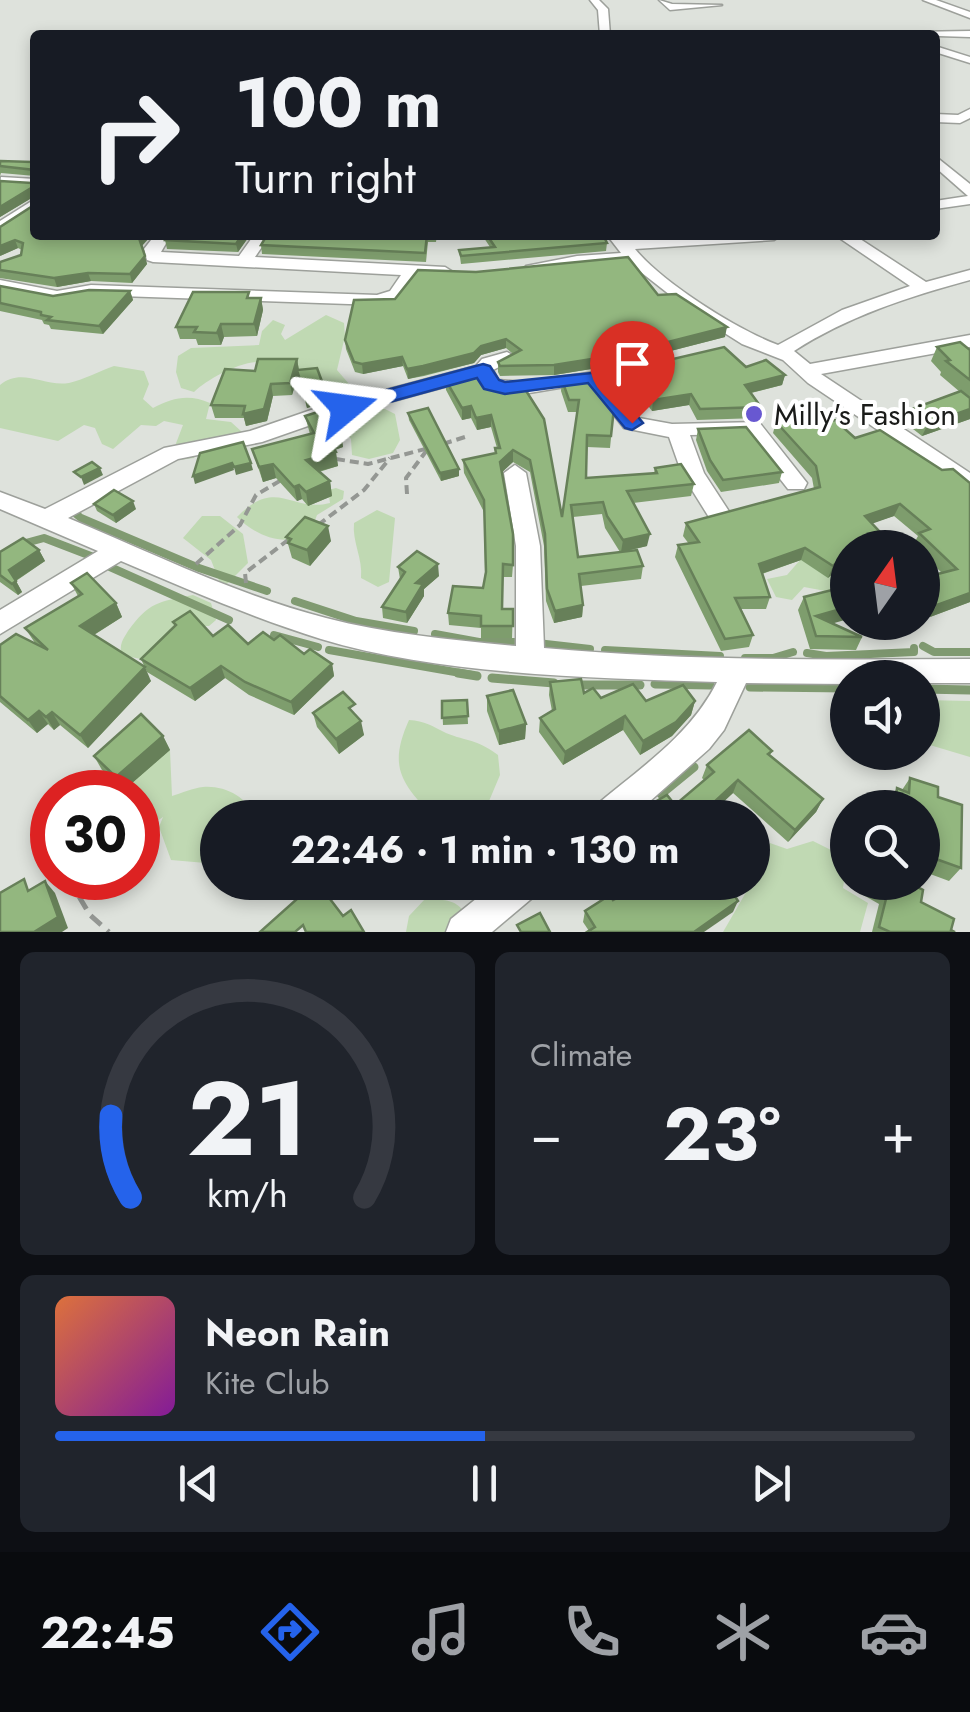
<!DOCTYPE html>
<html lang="en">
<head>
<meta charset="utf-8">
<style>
  :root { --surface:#171b24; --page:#20242c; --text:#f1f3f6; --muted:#9ea1a6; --line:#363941; --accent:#2563eb }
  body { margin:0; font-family:Jost,sans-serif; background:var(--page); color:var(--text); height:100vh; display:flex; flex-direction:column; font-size:38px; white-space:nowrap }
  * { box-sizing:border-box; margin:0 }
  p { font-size:32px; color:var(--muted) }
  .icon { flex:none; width:55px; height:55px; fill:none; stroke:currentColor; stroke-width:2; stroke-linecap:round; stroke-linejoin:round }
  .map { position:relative; height:932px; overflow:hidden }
  .details { display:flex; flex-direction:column; gap:20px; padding:20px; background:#0d0f14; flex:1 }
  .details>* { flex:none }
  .top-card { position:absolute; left:30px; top:30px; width:910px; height:210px; border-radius:10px; box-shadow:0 5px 15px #0003; background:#171b24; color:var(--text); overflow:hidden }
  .needle { width:65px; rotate:14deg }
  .buttons { position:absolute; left:830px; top:530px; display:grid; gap:20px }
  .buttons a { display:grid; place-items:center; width:110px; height:110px; border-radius:50%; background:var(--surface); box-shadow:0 5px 15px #0003; font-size:50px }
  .speed { position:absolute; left:30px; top:770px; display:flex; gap:20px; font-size:50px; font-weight:700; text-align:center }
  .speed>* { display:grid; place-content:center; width:130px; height:130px; border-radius:50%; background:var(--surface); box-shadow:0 5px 15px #0003; line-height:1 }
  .speed .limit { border:15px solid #d22; background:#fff; color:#111 }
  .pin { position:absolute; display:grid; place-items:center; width:85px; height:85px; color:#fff; margin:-102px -42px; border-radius:50% 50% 50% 0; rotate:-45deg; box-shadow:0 0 10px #0007 }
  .pin .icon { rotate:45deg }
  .me { position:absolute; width:110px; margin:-55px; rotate:74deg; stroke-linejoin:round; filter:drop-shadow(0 0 8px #0008) }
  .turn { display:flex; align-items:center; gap:35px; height:210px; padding:0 40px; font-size:45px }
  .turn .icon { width:130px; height:130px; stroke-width:2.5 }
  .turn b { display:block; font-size:70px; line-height:85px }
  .big { font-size:75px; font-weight:700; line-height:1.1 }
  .details .tile { flex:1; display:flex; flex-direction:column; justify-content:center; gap:15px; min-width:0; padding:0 35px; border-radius:15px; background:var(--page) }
  .details .dial { align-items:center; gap:0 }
  .dial svg { height:260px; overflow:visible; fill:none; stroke:var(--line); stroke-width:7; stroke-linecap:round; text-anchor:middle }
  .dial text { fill:var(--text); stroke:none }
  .song { display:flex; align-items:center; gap:30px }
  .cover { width:120px; height:120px; border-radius:15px; background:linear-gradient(135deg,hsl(20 70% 55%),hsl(290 70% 35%)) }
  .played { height:10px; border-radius:5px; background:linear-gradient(90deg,var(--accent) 50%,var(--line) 50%) }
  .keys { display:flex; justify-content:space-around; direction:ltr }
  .heat { display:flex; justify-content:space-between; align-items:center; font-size:55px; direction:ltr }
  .details .tiles { flex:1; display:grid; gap:20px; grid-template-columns:1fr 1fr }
  .tile:last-child { grid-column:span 2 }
  .trip { position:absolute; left:200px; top:800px; width:570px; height:100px; border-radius:50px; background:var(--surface); box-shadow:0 5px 15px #0003; font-weight:700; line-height:100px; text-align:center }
  .tab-bar { display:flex; height:160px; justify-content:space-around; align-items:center; background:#090b0e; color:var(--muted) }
  .tab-bar .icon { width:70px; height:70px }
  .tab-bar .current { color:var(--accent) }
  .tab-bar b { font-size:45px; color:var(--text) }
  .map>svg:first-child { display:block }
  .green { fill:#c0d9b3 }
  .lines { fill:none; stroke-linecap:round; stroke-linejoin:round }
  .stream-far1 { stroke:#809a71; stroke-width:8 }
  .stream { stroke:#809a71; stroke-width:9 }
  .minor-casing { stroke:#9da09b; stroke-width:3 }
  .path-far1 { stroke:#949793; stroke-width:4; stroke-dasharray:9 5; stroke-linecap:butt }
  .path { stroke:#949793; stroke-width:5; stroke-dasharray:14 8; stroke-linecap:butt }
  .minor { fill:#fff; fill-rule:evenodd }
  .wall { fill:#7e9d6d; fill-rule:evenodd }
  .shaded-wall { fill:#678059 }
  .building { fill:#93b77f; stroke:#678059; stroke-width:2.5 }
  .route { fill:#2563eb; stroke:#184099; stroke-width:2.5 }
  .poi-dot { fill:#6858d1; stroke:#fff; stroke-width:4 }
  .labels { text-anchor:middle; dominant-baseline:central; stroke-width:8; stroke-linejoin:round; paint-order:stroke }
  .poi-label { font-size:30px; fill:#1a1b19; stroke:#fff; text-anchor:start }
</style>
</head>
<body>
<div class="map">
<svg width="970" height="932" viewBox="0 0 970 932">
  <rect width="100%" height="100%" fill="#dee2dc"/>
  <!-- green -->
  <g class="green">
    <path d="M326,315L344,323L345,336L337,370L356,392L344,399L334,398L320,381C300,380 288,368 268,363C247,357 209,378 194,392L181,388L176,372L178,356L191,348L259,345L262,331L273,320L285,325L281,334L285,340Z"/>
    <path d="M114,366L144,371L149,384L143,399L153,408C173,397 190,394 210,403L206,419L231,422L242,432L237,444L225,446L208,438L199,442L194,458L180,460L175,446L183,425L164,421L156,426L141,425L113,449L102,444L95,428L84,425L58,441L0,428V385C22,367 43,387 69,383C83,380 100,371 114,366Z"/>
    <path d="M381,407L395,414L400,440L393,453L369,459L352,455L351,439L334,420L337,413Z"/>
    <path d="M336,488L344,491L343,499L317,515C304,555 259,540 237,517C277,476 291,513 330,503L328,490Z"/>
    <path d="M377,510L395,518L389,582L378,587L361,578C363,558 352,542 354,523Z"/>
    <path d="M202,516H220L243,534L248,563L227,584L220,583L211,560L183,538Z"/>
    <path d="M801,559L836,576L844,571L847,574V595L804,587L792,600L776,597L767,579L787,575Z"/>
    <path d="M193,595L211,603L216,620L209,626H183L146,660L121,655C120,643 122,641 128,631C149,602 158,602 193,595Z"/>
    <path d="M923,700L970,701V757L923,743Z"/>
    <path d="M409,720C425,721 432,726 446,733C468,742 475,738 498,755L500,775L484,813L433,817C401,782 388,767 409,720Z"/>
    <path d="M170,750L172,796C182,793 193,788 203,787C223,785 250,797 252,817L218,818L217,864L171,860L159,827L163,817L138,834V792H120Z"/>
    <path d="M813,841L847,858L843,888L868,903L860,932H723L752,882L770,843L787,849Z"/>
    <path d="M425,899C442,900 455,898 465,913L453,932H406L409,916Z"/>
  </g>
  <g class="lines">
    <!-- stream-far1 -->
    <g class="stream-far1">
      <path d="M79,508L76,514L81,518L199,568L267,591"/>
      <path d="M22,544L44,538L96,558"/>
      <path d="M110,567L229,620"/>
      <path d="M295,601L356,621L414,631"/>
      <path d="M435,634L479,642H523"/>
      <path d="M274,635L318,647"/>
      <path d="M537,643L590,649"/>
      <path d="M923,646L934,652H970"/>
      <path d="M329,650L472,675"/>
      <path d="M605,650L720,656"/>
      <path d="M807,653L826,656L914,652V648"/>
      <path d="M745,658H773L793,652"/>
    </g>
    <!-- stream -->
    <g class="stream">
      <path d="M458,673L477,676"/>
      <path d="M492,678L554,683"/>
      <path d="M655,684L710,685"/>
      <path d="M576,685H640"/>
      <path d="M750,687L848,688"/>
      <path d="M922,689L970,690"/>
      <path d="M661,794L694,767"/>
    </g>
    <defs>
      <g id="minor">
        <path d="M590,0H599L608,9L610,35H600L598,10Z"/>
        <path d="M659,0L672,4L722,5L670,10Z"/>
        <path d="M923,0H936L970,12V18Z"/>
        <path d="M970,31V37L907,35L912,32Z"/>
        <path d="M935,46L970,57V63L935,52Z"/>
        <path d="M970,109V118L960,123L935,122V114L958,115Z"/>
        <path d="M935,156L970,184V204L935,209V201L968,196L935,167Z"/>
        <path d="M1,177L35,179V187L0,185Z"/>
        <path d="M35,199V210L0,233V221Z"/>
        <path d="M155,235H171L161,252L239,256L254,235H270L255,257L445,267L453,272L445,277L417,276L402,299L378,305L92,295L57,301L0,290V280L57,291L91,285L377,295L390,291L401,275L153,262L147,260L144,249Z"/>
        <path d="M607,235H623L627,240L782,235L774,240L635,249C663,283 736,329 778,345L842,310L910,286L835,235H854L926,282L970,270V280C908,297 848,316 794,351L810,364L970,335V347L821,374L970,473V492L808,383L783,360L742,344L693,313L628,262L577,266L532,275L524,270L526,266L577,256L621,253Z"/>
        <path d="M507,352L517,358L493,370L498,380L523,382L667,362L670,366L667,370L607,380L639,418L672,424L759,422L807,483L804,489H788L745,434L690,435L704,473L732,516L728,522H712L682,474L669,437L624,428L589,383L523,394L484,389L477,378L328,419L262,442L178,459L68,518C152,553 237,595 326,618C388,634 452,640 516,646V546L504,473L515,465L526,473L540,546L544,648C686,661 828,660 970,659V683H922V678H848V684L746,683L724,730L709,749L631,818H590L594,807C640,768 690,736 717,682C594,678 440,675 321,639C253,618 187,589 121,561L0,634V610L98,551L0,509V492L45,509L164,448L250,431L314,409L476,366L482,359Z"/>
        <path d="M497,882H542L537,894L492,932H446L451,919Z"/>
      </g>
    </defs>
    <!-- minor casing -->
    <use href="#minor" class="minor-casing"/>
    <!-- path-far1 -->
    <g class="path-far1">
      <path d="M443,444L465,437"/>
      <path d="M336,459L368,464L429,448"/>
      <path d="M407,494L406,478L427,450"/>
      <path d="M318,525L364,490L390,458"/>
      <path d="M196,564L240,525L256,495L283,479"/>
      <path d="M246,583L245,573L288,540"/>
    </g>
    <!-- path -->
    <g class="path">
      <path d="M47,806L52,837"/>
      <path d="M68,878L90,915L109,932"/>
    </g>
    <!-- minor -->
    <use href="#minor" class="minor"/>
  </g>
  <!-- wall -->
  <g class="wall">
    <path d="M35,159V176L1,173L0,176V161L33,162Z"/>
    <path d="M0,181L141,246L147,264L132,283L91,281L57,287L0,278V262L21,255L22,250L18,248L0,256L34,205L33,197L0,217Z"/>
    <path d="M167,235H250L238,252L167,249L165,240Z"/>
    <path d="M268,235H437L436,242H428L426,262L262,254L261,245Z"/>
    <path d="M482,235H603L607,243L606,251L461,264L459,250L490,247Z"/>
    <path d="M0,286L53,296L130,291L133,300L103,334L51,329L49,325L44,324L42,320L0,311Z"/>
    <path d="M658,295L725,337L616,365L554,375L500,376L498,372V362L513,354L506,348L481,355L474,363L424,376L408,379L403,366L363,374L355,372L346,349L345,340Z"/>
    <path d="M250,298H261L263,310L257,336L224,337L221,345H198L196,339H180L176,327Z"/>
    <path d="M937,347L970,350V419L922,436L904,422L909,410L960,392L940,375L941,372L931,361Z"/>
    <path d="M297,359L299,370L324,387L326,402L307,408L298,376L292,395L273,396L267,421L246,426L244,418H215L211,405L255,371Z"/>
    <path d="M746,367L785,375L782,385L751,393L761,407L758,418L697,420L689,405L652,411L629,380L630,369Z"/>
    <path d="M445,379L484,381L523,386L562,517L577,412H568L561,391L562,380L614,408L610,448L587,447L586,478L654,473L655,468L694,484L691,496L633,503L647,546L627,551L643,566L641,579L581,586L583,605L582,617L554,623L546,601L544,546L530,472L513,462L502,472L513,565L512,577H503L502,609H513L512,638H481V628L449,625L448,613L483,588L485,573L484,512L464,473L463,460L495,454V448H497L491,427L477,430L471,418L462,420L446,390ZM602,514L605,528L620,552L578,557L573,517Z"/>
    <path d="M408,413L459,476L441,481L409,420Z"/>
    <path d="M305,416L341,433L343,447L335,450L338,466L319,472L330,481L332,496L308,506L302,499L297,501L276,478L263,482L252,449L310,434Z"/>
    <path d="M776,422L818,424L942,470L970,483V602L930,617L925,611L922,612V578L942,573L922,554V548H916L913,545L918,536L894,516L872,523L848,548V563L842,565L828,578L801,560L762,574L770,597L766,609H741L753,635L749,647L721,651L675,557L678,545L689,544L683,536L686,523L814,489L812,478L773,433Z"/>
    <path d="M698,429L782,472L779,483L721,492L707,471L696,440Z"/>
    <path d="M94,504L136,509L116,523L97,511Z"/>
    <path d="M286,537L331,541L310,566L292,558Z"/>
    <path d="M39,550L45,561L16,581L22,592L18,595L0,582V552Z"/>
    <path d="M398,567L439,576L424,589V596L407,623L383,618L382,607L400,579Z"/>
    <path d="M71,583L116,603L122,617L94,635L151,681L88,748L60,725L54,730L48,724L37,733L0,702V645L35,643L25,628L78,596Z"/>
    <path d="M804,597L832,623L862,637L856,650L810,649L798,610Z"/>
    <path d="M173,622L213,636L248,644L274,640L332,664L334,676L294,715L249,695L225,678L195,701L147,672L141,659L175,625Z"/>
    <path d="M550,682L601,698L646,701H695L691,715L672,736L640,755L623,730L563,765L539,732L540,718L552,711L549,695Z"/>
    <path d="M487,696L526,724L525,739L499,745L487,711Z"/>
    <path d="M467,700L468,724L443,725L442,701Z"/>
    <path d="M313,713L357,716L364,735L339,754L317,727Z"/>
    <path d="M163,736L170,750L124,790L102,770L94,756Z"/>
    <path d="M772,751L770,755L823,799L816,812L788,842L733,793L706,818H628L675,805L704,780L702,778L707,765Z"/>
    <path d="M910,778L938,797L961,868L949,881L922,871V808H887L888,802L897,788L902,790Z"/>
    <path d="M852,882H908L921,902L955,932H872L879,904L851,888Z"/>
    <path d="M613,900L733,912L589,931L583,922L585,911Z"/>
  </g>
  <!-- shaded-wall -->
  <g class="shaded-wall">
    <path d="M33,187L35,196L0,217V207Z"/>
    <path d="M142,235H152L141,247L139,238Z"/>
    <path d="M242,235H250L238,252L236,244Z"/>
    <path d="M15,240L18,248L0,256V246Z"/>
    <path d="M145,256L147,264L132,283L130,274Z"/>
    <path d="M88,273L91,281L57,287L54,278Z"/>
    <path d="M130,291L133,300L103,334L99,326Z"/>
    <path d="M261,298L263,310L257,336L254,324Z"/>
    <path d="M221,324L224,337L221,345L217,333Z"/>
    <path d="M727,327L725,337L616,365L554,375V365Z"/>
    <path d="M506,339V348L481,355L474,363L408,379L407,369Z"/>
    <path d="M402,357L403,366L363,374L362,364Z"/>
    <path d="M297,359L299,371L292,395L290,383Z"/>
    <path d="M785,375L782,385L742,395L745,385Z"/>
    <path d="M271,384L273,396L267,421L246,426L243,414Z"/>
    <path d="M324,387L326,402L307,408L304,393Z"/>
    <path d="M691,394L689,405L652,411L653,400Z"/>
    <path d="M471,406V418L462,420V408Z"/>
    <path d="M970,409V419L922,436L928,424Z"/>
    <path d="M491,415V427L477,430L476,418Z"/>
    <path d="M341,433L343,447L331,451L328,437Z"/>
    <path d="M513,450V462L500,474V462Z"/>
    <path d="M336,452L338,466L309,474L306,460Z"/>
    <path d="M232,463L234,470L195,484L193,476Z"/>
    <path d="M251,463L253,470L236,475L234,467Z"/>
    <path d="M273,464L276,478L263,482L259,467Z"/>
    <path d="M100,468L103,475L84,485L81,477Z"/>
    <path d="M459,469V476L441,481L440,473Z"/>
    <path d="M330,481L332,496L308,506L306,492Z"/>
    <path d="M299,485L302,499L297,501L294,487Z"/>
    <path d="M133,501L136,509L116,523L113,515Z"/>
    <path d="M900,504L894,516L860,528L865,516Z"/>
    <path d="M328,526L331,541L310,566L307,550Z"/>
    <path d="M650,534L647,546L621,552L623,540Z"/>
    <path d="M805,548L801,560L755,576L759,564Z"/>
    <path d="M39,550L45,561L15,581L9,570Z"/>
    <path d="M848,552V563L842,565L828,578L833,566Z"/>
    <path d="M438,564L439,576L424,589V596L407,623L406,612L416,583Z"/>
    <path d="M16,581L22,592L18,595L12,584Z"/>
    <path d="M970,593V602L930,617L937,605Z"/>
    <path d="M931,599L925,611L922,612V601Z"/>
    <path d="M116,603L122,617L87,639L80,626Z"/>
    <path d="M583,605L582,617L554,623L555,611Z"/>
    <path d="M848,607V619L814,629L816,616Z"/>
    <path d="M332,664L334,676L294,715L291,702Z"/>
    <path d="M221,666L225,678L195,701L190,688Z"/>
    <path d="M145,667L151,681L88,748L80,735Z"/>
    <path d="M695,701L691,715L672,736L640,755L643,741Z"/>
    <path d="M39,711L48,724L37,733L28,720Z"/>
    <path d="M52,712L60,725L54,730L46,717Z"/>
    <path d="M625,716L623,730L563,765L565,752Z"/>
    <path d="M361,721L364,735L339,754L336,739Z"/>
    <path d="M526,724L525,739L499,745V731Z"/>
    <path d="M163,736L170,750L124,790L116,777Z"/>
    <path d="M738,780L733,793L706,818H697Z"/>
    <path d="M823,799L816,812L788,842L795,830Z"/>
    <path d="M45,881L55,893L68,928L62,932H34Z"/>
    <path d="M738,901L733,912L704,932H694Z"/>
  </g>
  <!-- building -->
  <g class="building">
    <path d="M35,159V170L0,166V161L33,162Z"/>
    <path d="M35,180V235H142L139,238L145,256L130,274L88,273L54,278L0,270V262L21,255L23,243L15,240L0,246V227L34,205L33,187L0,207V181L32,183Z"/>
    <path d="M167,235H242L236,244L165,240Z"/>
    <path d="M267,235H427L425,253L261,245Z"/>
    <path d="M487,235H603L607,243L461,256L459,250L495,247Z"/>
    <path d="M628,257L658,295L676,294L727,327L617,355L554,365L500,366L498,362L521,350L506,339L481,346L474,353L423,366L407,369L402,357L362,364L354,362L345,340L354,300L395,299L418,270L476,272Z"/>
    <path d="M0,286L53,296L89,290L130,291L99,326L47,320L51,317L41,315V312L0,303Z"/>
    <path d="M193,292H249L247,298H261L254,324H221L217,333L194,332L197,327H176Z"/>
    <path d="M960,342L970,350V380L946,361L950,360L937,347Z"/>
    <path d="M724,347L746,367L766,360L785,375L745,385L761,407L700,409L691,394L653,400L630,369Z"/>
    <path d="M258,359H297L290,383L271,384L264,409L243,414L245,406L211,405L225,369L255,371Z"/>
    <path d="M317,368L324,387L304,393L297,370Z"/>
    <path d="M475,371L484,381L523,386L544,419L562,517L579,400H569L562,380L588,375L614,408L611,436L587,435L586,478L657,473L655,468L681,464L694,484L627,491L650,534L623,540L607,516L603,502L571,505L578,557L637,550L643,566L579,574L583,605L555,611L547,589L545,534L530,460L513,450L500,462L513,534V565L503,564L502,609H513V626H481V616L448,613L453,586L483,588L486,572L484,500L463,460L496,453L495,448H500L491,415L476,418L471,406L462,408L445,379Z"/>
    <path d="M961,391L970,398V409L928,424L909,410Z"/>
    <path d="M428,408L459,469L440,473L408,413Z"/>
    <path d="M327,409L341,433L328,437L336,452L306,460L330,481L306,492L299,485L294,487L273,464L259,467L252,449L314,433L305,416Z"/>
    <path d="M806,413L818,424L835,420L855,438L880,430L942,470L953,469L970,483V593L937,605L931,599L922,601V578L957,569L919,533L930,529L900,504L865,516L895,548H848V552L833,566L805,548L759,564L770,597L735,598L753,635L725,639L678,545L699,542L686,523L820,487L816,466L776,422Z"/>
    <path d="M746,427L782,472L723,480L710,460L698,429Z"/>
    <path d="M243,442L251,463L234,467L232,463L193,476L200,453Z"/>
    <path d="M92,462L100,468L81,477L74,472Z"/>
    <path d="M114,490L133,501L113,515L94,504Z"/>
    <path d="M305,517L328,526L307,550L288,543L291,539L286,537Z"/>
    <path d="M23,538L39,550L9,570L16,581L12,584L0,575V552Z"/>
    <path d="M417,551L438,564L416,583L423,584L406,612L382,607L405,572L398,567Z"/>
    <path d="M87,573L116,603L80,626L145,667L80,735L52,712L46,717L39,711L28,720L0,696V645L16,634L48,650L25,628L82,594L71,583Z"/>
    <path d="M848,586V607L816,616L862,637L816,636L804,597Z"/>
    <path d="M190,611L213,636L228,625L248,644L263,632L274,640L280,635L304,654L310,649L332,664L291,702L245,682L221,666L190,688L141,659L176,625L173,622Z"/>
    <path d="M581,679L584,693L593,688L601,698L633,684L646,701L683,685L695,701L676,722L643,741L625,716L565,752L540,718L555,709L550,682Z"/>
    <path d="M513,690L526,724L499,731L487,696Z"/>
    <path d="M343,692L355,704L349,708L361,721L336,739L313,713Z"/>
    <path d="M467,700L468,716L442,718V701Z"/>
    <path d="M141,714L163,736L116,777L94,756Z"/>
    <path d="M749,730L772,751L768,754L823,799L795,830L738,780L697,818H628L667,795L675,805L714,772L707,765Z"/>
    <path d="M910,778L938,787V797L962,805L961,868L922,854V808H895L897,788L909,793Z"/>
    <path d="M24,879L28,891L45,881L58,917L34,932H0V893Z"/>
    <path d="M316,882H317L343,916L351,910L364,932H306L303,925L295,932H260Z"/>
    <path d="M646,882H726L738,901L694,932H587L595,927L585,911L610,895L613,900Z"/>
    <path d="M871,882H908L923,890L921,902L954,919L951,930L955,932H890L879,927L888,891Z"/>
    <path d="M540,913L550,932H521L517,925Z"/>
  </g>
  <!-- route -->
  <path class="route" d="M483,364L490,366L499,380L505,382L601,372L643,423L632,430L625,428L588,383L505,394L484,389L477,378L346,414L335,408L338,403Z"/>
  <!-- markers -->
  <circle class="poi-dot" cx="754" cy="414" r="10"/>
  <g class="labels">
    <!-- poi labels -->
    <g class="poi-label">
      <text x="774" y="414">Milly's Fashion</text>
    </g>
  </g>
</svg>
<div class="buttons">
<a><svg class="needle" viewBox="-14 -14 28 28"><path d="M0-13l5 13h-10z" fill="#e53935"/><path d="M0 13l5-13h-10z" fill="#9ea1a6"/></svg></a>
<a><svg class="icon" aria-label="sound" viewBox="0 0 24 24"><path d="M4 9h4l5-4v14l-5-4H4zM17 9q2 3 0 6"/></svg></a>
<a><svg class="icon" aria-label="search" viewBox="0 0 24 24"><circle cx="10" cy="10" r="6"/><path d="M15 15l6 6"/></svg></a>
</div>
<div class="speed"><div class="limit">30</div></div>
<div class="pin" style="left:632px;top:423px;background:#d93025"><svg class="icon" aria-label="arrive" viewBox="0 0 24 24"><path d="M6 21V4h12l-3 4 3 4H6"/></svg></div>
<svg class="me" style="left:346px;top:408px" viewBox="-20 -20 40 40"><path d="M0-17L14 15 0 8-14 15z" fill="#2563eb" stroke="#fff" stroke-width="4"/></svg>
<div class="trip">22:46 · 1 min · 130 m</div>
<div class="top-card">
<div class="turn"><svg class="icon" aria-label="right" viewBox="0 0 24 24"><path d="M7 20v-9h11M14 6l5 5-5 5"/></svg><div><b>100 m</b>Turn right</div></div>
</div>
</div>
<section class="details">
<div class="tiles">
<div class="tile dial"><svg viewBox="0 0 100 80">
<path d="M14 69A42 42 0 1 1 86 69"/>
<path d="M14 69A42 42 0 0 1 8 44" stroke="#2563eb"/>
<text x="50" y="56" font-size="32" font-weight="700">21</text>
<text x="50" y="72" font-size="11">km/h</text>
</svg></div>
<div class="tile"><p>Climate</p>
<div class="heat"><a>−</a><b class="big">23°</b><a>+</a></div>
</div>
<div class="tile">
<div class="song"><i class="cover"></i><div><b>Neon Rain</b><p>Kite Club</p></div></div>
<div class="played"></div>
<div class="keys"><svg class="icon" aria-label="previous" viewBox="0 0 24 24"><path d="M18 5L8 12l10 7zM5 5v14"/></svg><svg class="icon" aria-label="pause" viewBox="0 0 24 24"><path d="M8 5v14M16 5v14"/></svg><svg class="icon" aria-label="next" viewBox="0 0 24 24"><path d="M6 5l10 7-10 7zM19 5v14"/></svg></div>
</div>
</div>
</section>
<nav class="tab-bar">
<b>22:45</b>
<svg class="icon current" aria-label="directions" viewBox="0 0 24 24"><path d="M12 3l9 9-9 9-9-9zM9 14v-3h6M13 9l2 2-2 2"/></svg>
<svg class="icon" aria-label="music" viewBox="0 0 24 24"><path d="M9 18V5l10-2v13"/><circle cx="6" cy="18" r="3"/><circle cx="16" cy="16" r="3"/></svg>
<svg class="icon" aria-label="phone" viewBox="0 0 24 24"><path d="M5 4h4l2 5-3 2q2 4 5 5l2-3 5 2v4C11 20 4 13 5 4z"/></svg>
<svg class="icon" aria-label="climate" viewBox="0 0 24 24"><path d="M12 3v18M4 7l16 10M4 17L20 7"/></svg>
<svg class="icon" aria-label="car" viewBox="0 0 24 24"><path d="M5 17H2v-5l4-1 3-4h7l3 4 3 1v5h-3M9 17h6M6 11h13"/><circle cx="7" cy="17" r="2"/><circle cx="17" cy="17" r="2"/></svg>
</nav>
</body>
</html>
